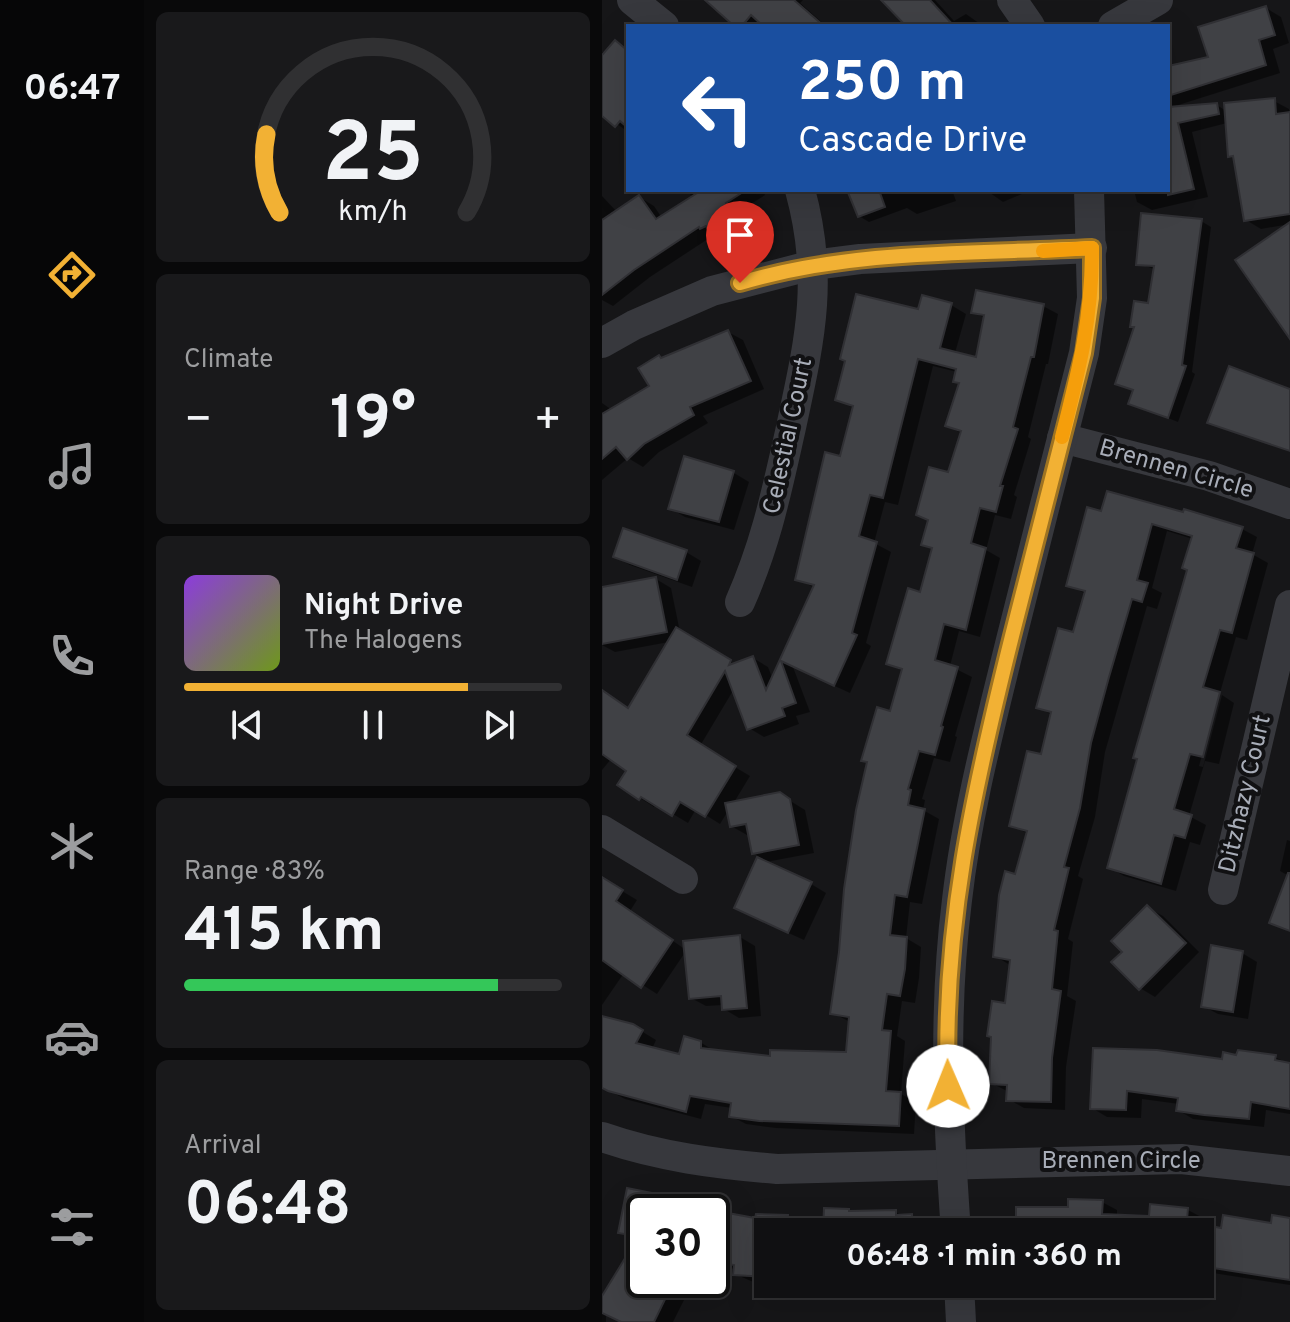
<!DOCTYPE html>
<html lang="en">
<head>
<meta charset="utf-8">
<style>
  :root { --surface:#101012; --page:#19191b; --text:#f1f3f6; --muted:#9c9d9f; --line:#303032; --accent:#f2b134 }
  body { margin:0; font-family:Overpass,sans-serif; background:var(--page); color:var(--text); height:100vh; display:flex; flex-direction:column; font-size:30px; white-space:nowrap }
  * { box-sizing:border-box; margin:0 }
  p { font-size:26px; color:var(--muted) }
  .icon { flex:none; width:44px; height:44px; fill:none; stroke:currentColor; stroke-width:2; stroke-linecap:round; stroke-linejoin:round }
  .map { position:relative; flex:1; overflow:hidden }
  .drawer { display:flex; flex-direction:column; gap:12px; padding:12px; background:#09090a; width:458px }
  .drawer>* { flex:none }
  .banner { position:absolute; left:24px; top:24px; width:544px; height:168px; border-radius:0px; box-shadow:0 8px 32px #0002,0 0 0 2px var(--line); background:#1a4fa0; color:#fff; overflow:hidden }
  .speed { position:absolute; left:24px; top:1194px; display:flex; gap:16px; font-size:40px; font-weight:700; text-align:center }
  .speed>* { display:grid; place-content:center; width:104px; height:104px; border-radius:50%; background:var(--surface); box-shadow:0 8px 32px #0002,0 0 0 2px var(--line); line-height:1 }
  .speed .limit { border:4px solid #111; border-radius:12px; background:#fff; color:#111 }
  .pin { position:absolute; display:grid; place-items:center; width:68px; height:68px; color:#fff; margin:-82px -34px; border-radius:50% 50% 50% 0; rotate:-45deg; box-shadow:0 0 8px #0007 }
  .pin .icon { rotate:45deg }
  .me { position:absolute; width:88px; margin:-44px; rotate:359deg; stroke-linejoin:round; filter:drop-shadow(0 0 6px #0008) }
  .turn { display:flex; align-items:center; gap:28px; height:168px; padding:0 40px; font-size:36px }
  .turn .icon { width:104px; height:104px; stroke-width:2.5 }
  .turn b { display:block; font-size:56px; line-height:68px }
  .big { font-size:60px; font-weight:700; line-height:1.1 }
  .drawer .tile { flex:1; display:flex; flex-direction:column; justify-content:center; gap:12px; min-width:0; padding:0 28px; border-radius:12px; background:var(--page) }
  .drawer .dial { align-items:center; gap:0 }
  .dial svg { height:208px; overflow:visible; fill:none; stroke:var(--line); stroke-width:7; stroke-linecap:round; text-anchor:middle }
  .dial text { fill:var(--text); stroke:none }
  .song { display:flex; align-items:center; gap:24px }
  .cover { width:96px; height:96px; border-radius:12px; background:linear-gradient(135deg,hsl(270 70% 55%),hsl(80 70% 35%)) }
  .played { height:8px; border-radius:4px; background:linear-gradient(90deg,var(--accent) 75%,var(--line) 75%) }
  .keys { display:flex; justify-content:space-around; direction:ltr }
  .heat { display:flex; justify-content:space-between; align-items:center; font-size:44px; direction:ltr }
  .charge { height:12px; border-radius:6px; background:linear-gradient(90deg,#34c759 83%,var(--line) 0) }
  .trip { position:absolute; left:152px; top:1218px; width:460px; height:80px; border-radius:0px; background:var(--surface); box-shadow:0 8px 32px #0002,0 0 0 2px var(--line); font-weight:700; line-height:80px; text-align:center }
  main { display:flex; flex:1; min-height:0 }
  .tab-bar { display:flex; flex-direction:column; width:144px; justify-content:space-around; align-items:center; background:#060607; color:var(--muted) }
  .tab-bar .icon { width:56px; height:56px }
  .tab-bar .active { color:var(--accent) }
  .tab-bar b { font-size:36px; color:var(--text) }
  .map>svg:first-child { display:block }
  .shadow { fill:#0007 }
  .building { fill:#404145; stroke:#303034; stroke-width:2 }
  .lines { fill:none; stroke-linecap:round; stroke-linejoin:round }
  .minor { stroke:#37383d; stroke-width:30 }
  .route-casing { stroke:#9d7322; stroke-width:20 }
  .route { stroke:#f2b134; stroke-width:14 }
  .slow { stroke:#f59e0b; stroke-width:14 }
  .labels { text-anchor:middle; dominant-baseline:central; stroke-width:8; stroke-linejoin:round; paint-order:stroke }
  .street-label { font-size:24px; fill:#a8adb8; stroke:#111113 }
</style>
</head>
<body>
<main>
<nav class="tab-bar">
<b>06:47</b>
<svg class="icon active" aria-label="directions" viewBox="0 0 24 24"><path d="M12 3l9 9-9 9-9-9zM9 14v-3h6M13 9l2 2-2 2"/></svg>
<svg class="icon" aria-label="music" viewBox="0 0 24 24"><path d="M9 18V5l10-2v13"/><circle cx="6" cy="18" r="3"/><circle cx="16" cy="16" r="3"/></svg>
<svg class="icon" aria-label="phone" viewBox="0 0 24 24"><path d="M5 4h4l2 5-3 2q2 4 5 5l2-3 5 2v4C11 20 4 13 5 4z"/></svg>
<svg class="icon" aria-label="climate" viewBox="0 0 24 24"><path d="M12 3v18M4 7l16 10M4 17L20 7"/></svg>
<svg class="icon" aria-label="car" viewBox="0 0 24 24"><path d="M5 17H2v-5l4-1 3-4h7l3 4 3 1v5h-3M9 17h6M6 11h13"/><circle cx="7" cy="17" r="2"/><circle cx="17" cy="17" r="2"/></svg>
<svg class="icon" aria-label="filters" viewBox="0 0 24 24"><path d="M4 7h16M4 17h16"/><circle cx="9" cy="7" r="2"/><circle cx="15" cy="17" r="2"/></svg>
</nav>
<section class="drawer">
<div class="tile dial"><svg viewBox="0 0 100 80">
<path d="M14 69A42 42 0 1 1 86 69"/>
<path d="M14 69A42 42 0 0 1 9 39" stroke="#f2b134"/>
<text x="50" y="56" font-size="32" font-weight="700">25</text>
<text x="50" y="72" font-size="11">km/h</text>
</svg></div>
<div class="tile"><p>Climate</p>
<div class="heat"><a>−</a><b class="big">19°</b><a>+</a></div>
</div>
<div class="tile">
<div class="song"><i class="cover"></i><div><b>Night Drive</b><p>The Halogens</p></div></div>
<div class="played"></div>
<div class="keys"><svg class="icon" aria-label="previous" viewBox="0 0 24 24"><path d="M18 5L8 12l10 7zM5 5v14"/></svg><svg class="icon" aria-label="pause" viewBox="0 0 24 24"><path d="M8 5v14M16 5v14"/></svg><svg class="icon" aria-label="next" viewBox="0 0 24 24"><path d="M6 5l10 7-10 7zM19 5v14"/></svg></div>
</div>
<div class="tile"><p>Range · 83%</p><b class="big">415 km</b><div class="charge"></div></div>
<div class="tile"><p>Arrival</p><b class="big">06:48</b></div>
</section>
<div class="map">
<svg width="688" height="1322" viewBox="0 0 688 1322">
  <rect width="100%" height="100%" fill="#161618"/>
  <!-- shadow -->
  <g class="shadow">
    <path d="M103,0H201L198,3L224,26H135Z"/>
    <path d="M282,0H333L352,21L364,14L381,26H307Z"/>
    <path d="M664,8L679,17L687,43L671,49L678,73L570,107L615,105L624,111L672,101L687,109L688,224L659,229L644,220L633,158L628,155L625,123L590,132L606,197L550,210L535,202L532,190H566V68L608,58Z"/>
    <path d="M14,42L26,49V132L0,113V52L3,55Z"/>
    <path d="M85,190H160L163,195L138,211L155,238L132,252L117,244L112,235L48,277L11,306L0,300V196L15,212L37,197L52,206L60,218L91,198Z"/>
    <path d="M247,190H350L354,201L315,214L305,208L267,222L257,216Z"/>
    <path d="M384,190H429L401,202Z"/>
    <path d="M599,221L609,227L590,372L593,374L576,422L528,403L532,391L516,383L534,328L548,306L554,270L536,263Z"/>
    <path d="M349,305L364,314L353,353L375,359L383,318L371,312L441,306L456,314L446,364H444L426,437L429,439L412,495L415,497L409,519L393,515L384,550L398,558L378,637L357,631L348,666L370,677L353,736L355,737L348,762L332,758L320,799L323,800L321,810L337,819L320,904L308,902L304,938L319,947L317,978L313,1003L300,1001L295,1036L303,1041L299,1094L314,1102L312,1134L174,1128L144,1124L129,1116L130,1108L103,1104L99,1119L23,1099L0,1087V1018L31,1026L54,1040L50,1049L79,1057L98,1042L114,1052L170,1058L246,1054L248,1022L231,1013L290,713L302,672L287,663L319,594L331,550L321,544L328,521L316,514L348,475L360,434L345,425L358,384L355,372L331,366L296,505L283,502L272,543L289,552L264,643L269,646L248,693L191,667L208,712L194,716L197,724L162,737L147,728L132,689L98,746L148,776L131,804L177,794L203,810L212,853L164,862L152,853L148,834L145,835L129,826L126,811L118,824L94,809L86,823L54,804L52,807L38,798L27,770L10,758L0,770V690L27,710L67,642L13,652L0,645V589L54,579L69,588L78,632L133,665L151,658L166,667L171,680L213,588L195,579L239,458L253,409L235,399L318,312Z"/>
    <path d="M126,332L141,340L162,389L101,416L106,423L57,452L41,467L26,458L0,480V403L10,410L50,387L60,360Z"/>
    <path d="M688,389V452L608,422Z"/>
    <path d="M83,458L132,473L147,482L132,530L83,517L68,508Z"/>
    <path d="M501,513L640,529L655,537L650,554L666,563L645,640L634,637L597,766L601,767L620,695L632,703L617,764L603,761L587,816L604,825L598,845L588,842L574,891L522,876L507,867L587,570L591,539L565,531L550,588L560,593L555,609L545,606L522,686L503,752L493,817L476,876L481,879L466,939L471,942L465,996L474,1001L464,1067L463,1110L422,1108L406,1099L407,1092L389,1083L405,1005L408,965L393,956L426,834L410,825L441,757L450,715L436,707L473,634L484,594L466,585Z"/>
    <path d="M84,552L99,561L90,587L28,565L13,557Z"/>
    <path d="M685,840L688,841V932L670,922L687,876L678,871Z"/>
    <path d="M0,879L35,900L28,911L84,950L138,937L153,946L159,1016L137,1018L122,1009L121,1005L104,1006L89,998L84,951L55,994L22,973L0,1005Z"/>
    <path d="M209,884L224,893L202,940L149,916Z"/>
    <path d="M546,908L561,916L597,952L553,997L538,988Z"/>
    <path d="M640,953L655,962L646,1019L616,1014L601,1006Z"/>
    <path d="M493,1050L622,1061L635,1058L673,1057L688,1065V1114L664,1110L662,1127L591,1119L576,1110L577,1104L540,1099L539,1118L505,1117L490,1108Z"/>
    <path d="M59,1197L72,1206L108,1212H42V1253L30,1239L18,1232Z"/>
    <path d="M500,1202L515,1210V1217L549,1218L586,1210L601,1218L600,1227L621,1230L670,1225L688,1220V1285L598,1271V1232H400V1226H416Z"/>
    <path d="M247,1211L251,1213L294,1212L302,1217H310L323,1224L324,1232H223Z"/>
    <path d="M110,1212L155,1220L185,1217L199,1225V1232H201H166V1284H196L195,1290L167,1289L133,1274V1269L110,1265Z"/>
    <path d="M42,1274V1280H54L84,1296L71,1322H21L4,1314V1322H0V1296Z"/>
  </g>
  <!-- building -->
  <g class="building">
    <path d="M103,0H192L222,26H161L149,15L140,26H132Z"/>
    <path d="M279,0H328L352,26H304Z"/>
    <path d="M664,6L673,35L657,40L664,65L566,96V66L606,57L596,27Z"/>
    <path d="M13,40L26,51V128L18,121L13,127L0,116V55Z"/>
    <path d="M673,98L674,114L688,112V214L642,221L631,156L626,157L622,103Z"/>
    <path d="M615,103L617,114L576,123L592,189L566,195V107Z"/>
    <path d="M100,190H144L124,203L141,229L116,245L104,226L98,229L97,227L32,270L0,295V220L37,195L54,219Z"/>
    <path d="M245,190H277L283,207L256,217Z"/>
    <path d="M539,213L600,219L580,365L584,366L566,418L526,404L531,390L513,384L532,327H528L532,301L546,303L552,266L534,265Z"/>
    <path d="M688,222V339L633,260Z"/>
    <path d="M374,290L442,304L432,357H429L411,427L416,429L398,486H401L394,512L378,508L369,543L384,548L364,630L342,624L333,660L356,667L339,726L341,727L333,755L317,751L306,789L309,790L306,805L323,809L305,897L293,895L288,935L305,937L303,969L298,996L285,994L280,1030L289,1031L284,1091L299,1092L297,1126L157,1121L127,1117L129,1103L88,1096L84,1112L6,1091L0,1088V1016L31,1024L41,1030L34,1043L77,1054L82,1036L99,1041V1048L168,1056V1050L244,1052L247,1017L228,1014L237,952L242,889L254,810L265,762L259,761L275,707L288,711L300,669L284,664L306,588L318,592L330,548L319,545L326,520L314,515L327,467L346,472L359,431L343,426L357,383L351,382L354,369L316,359L281,498L268,495L257,536L275,542L250,633L255,635L232,686L179,661L194,703L180,708L183,716L145,730L123,671L85,735L134,766L103,817L78,802L70,816L39,797L37,800L15,785L24,771L0,754V690L26,708L74,627L129,660L127,665L151,656L164,690L212,585L193,580L223,452L238,456L251,406L233,400L243,361L238,359L254,294L316,309L320,295L350,303L338,348L374,357L382,315L369,313Z"/>
    <path d="M126,330L149,381L88,407L92,415L42,444L25,460L14,447L0,459V414L47,386L36,368L57,355L59,358Z"/>
    <path d="M627,366L688,389V451L605,423Z"/>
    <path d="M82,456L132,471L117,522L66,509Z"/>
    <path d="M505,491L581,512L582,509L641,527L634,548L652,553L630,633L618,630L601,687L618,692L601,757L588,754L572,809L590,815L583,838L572,835L559,884L505,868L535,759L531,758L585,570L580,568L590,536L550,524L535,580L546,583L540,602L530,599L507,677L489,743L478,808L462,867L467,868L452,930L456,931L450,989L459,991L450,1058L449,1102L404,1101L405,1085L387,1084L389,1037L385,1036L390,1001L403,1003L408,960L391,957L397,895L403,871L413,874L425,831L407,826L425,751L439,754L449,712L434,708L456,628L471,632L483,591L464,586L485,507L499,511Z"/>
    <path d="M21,528L85,550L75,580L11,557Z"/>
    <path d="M54,577L65,632L0,644V587Z"/>
    <path d="M178,792L188,799L197,845L150,854L144,824L128,827L123,803Z"/>
    <path d="M155,857L210,882L186,933L132,908Z"/>
    <path d="M686,873H688V931L667,923Z"/>
    <path d="M0,877L21,890L14,901L71,940L39,988L0,960Z"/>
    <path d="M545,905L584,943L537,990L509,962L520,952L509,941Z"/>
    <path d="M138,935L145,1008L120,1010L119,996L87,999L81,941Z"/>
    <path d="M609,945L641,951L631,1012L599,1007Z"/>
    <path d="M491,1048L555,1050L620,1059L621,1052L634,1055L636,1050L674,1055L673,1060L688,1063V1109L649,1102L647,1119L602,1115L574,1111L576,1098L525,1091L524,1110L488,1109Z"/>
    <path d="M25,1188L60,1195L56,1212H42V1280H59L70,1285L52,1322H19L0,1313V1296L25,1255L29,1235L16,1233Z"/>
    <path d="M466,1199L501,1200L500,1214L547,1216L548,1204L586,1208L584,1232H414V1207H466Z"/>
    <path d="M222,1208L247,1209V1211L294,1210V1215L310,1214L311,1232H221Z"/>
    <path d="M110,1210L153,1218L154,1214L186,1215L185,1232H166V1277L131,1275L132,1265L110,1261Z"/>
    <path d="M621,1215L669,1223L670,1215L688,1218V1280L598,1266V1224L619,1228Z"/>
  </g>
  <g class="lines">
    <!-- minor -->
    <g class="minor">
      <path d="M30,0L62,26"/>
      <path d="M410,0L428,26"/>
      <path d="M511,26L556,0"/>
      <path d="M0,343L32,325L110,291L211,265L258,259L490,248"/>
      <path d="M460,438L607,476L688,504"/>
      <path d="M138,602C164,543 174,494 188,432C207,343 223,281 198,190"/>
      <path d="M0,830L81,879"/>
      <path d="M621,890L688,605"/>
      <path d="M0,1137C57,1157 115,1164 175,1169L579,1159L688,1171"/>
      <path d="M354,1232C346,1121 341,1011 355,900C365,812 388,726 409,640C433,544 457,449 482,353L490,298L487,190"/>
      <path d="M357,1284L359,1322"/>
    </g>
  </g>
  <g class="lines">
    <defs>
      <path id="route" d="M138,283C252,249 373,254 490,248V298L482,353C458,447 434,542 410,636C372,788 340,929 346,1086"/>
    </defs>
    <!-- route casing -->
    <use href="#route" class="route-casing"/>
    <!-- route -->
    <use href="#route" class="route"/>
    <!-- slow -->
    <path class="slow" d="M441,251L490,248C490,319 477,370 460,437"/>
  </g>
  <g class="labels">
    <!-- street labels -->
    <g class="street-label">
      <text transform="translate(187 436) rotate(-78)">Celestial Court</text>
      <text transform="translate(574 470) rotate(16)">Brennen Circle</text>
      <text transform="translate(644 794) rotate(-77)">Ditzhazy Court</text>
      <text x="519" y="1162">Brennen Circle</text>
    </g>
  </g>
</svg>
<div class="speed"><div class="limit">30</div></div>
<div class="pin" style="left:138px;top:283px;background:#d93025"><svg class="icon" aria-label="arrive" viewBox="0 0 24 24"><path d="M6 21V4h12l-3 4 3 4H6"/></svg></div>
<svg class="me" style="left:346px;top:1086px" viewBox="-20 -20 40 40"><circle r="19" fill="#fff"/><path d="M0-13L10 11 0 6-10 11z" fill="#f2b134"/></svg>
<div class="trip">06:48 · 1 min · 360 m</div>
<div class="banner">
<div class="turn"><svg class="icon" aria-label="left" viewBox="0 0 24 24"><path d="M17 20v-9H6M10 6l-5 5 5 5"/></svg><div><b>250 m</b>Cascade Drive</div></div>
</div>
</div>
</main>
</body>
</html>
